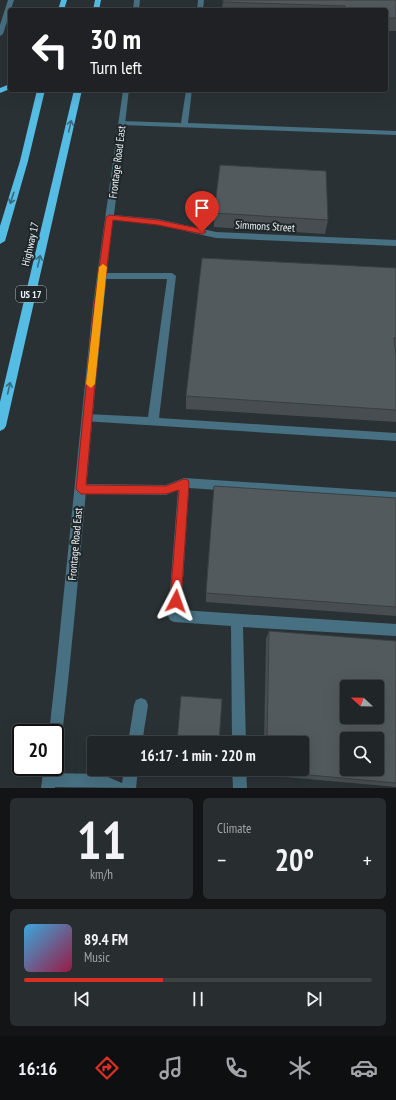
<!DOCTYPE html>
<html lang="en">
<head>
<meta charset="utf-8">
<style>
  :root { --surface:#202527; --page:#282d2f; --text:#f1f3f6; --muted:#a2a5a7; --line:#3d4244; --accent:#d93025 }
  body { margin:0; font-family:"PT Sans Narrow",sans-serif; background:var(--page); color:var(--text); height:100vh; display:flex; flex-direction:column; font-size:15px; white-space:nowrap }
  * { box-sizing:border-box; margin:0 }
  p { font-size:13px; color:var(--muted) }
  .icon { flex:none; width:22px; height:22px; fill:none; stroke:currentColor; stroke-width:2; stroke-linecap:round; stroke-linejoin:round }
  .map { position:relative; height:788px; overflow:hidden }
  .side { display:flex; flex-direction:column; gap:10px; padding:10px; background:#121415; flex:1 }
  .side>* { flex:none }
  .hud { position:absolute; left:8px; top:8px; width:380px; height:84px; border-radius:4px; box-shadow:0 4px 16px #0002,0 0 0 1px var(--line); background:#202124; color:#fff; overflow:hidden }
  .needle { width:26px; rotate:292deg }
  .buttons { position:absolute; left:340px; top:680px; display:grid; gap:8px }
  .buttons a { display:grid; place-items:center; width:44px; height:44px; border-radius:4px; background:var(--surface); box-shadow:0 4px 16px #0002,0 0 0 1px var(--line); font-size:20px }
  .speed { position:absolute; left:12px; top:724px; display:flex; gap:8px; font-size:20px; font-weight:700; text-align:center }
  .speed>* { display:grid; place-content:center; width:52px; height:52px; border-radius:50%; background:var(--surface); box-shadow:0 4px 16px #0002,0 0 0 1px var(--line); line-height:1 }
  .speed .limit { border:2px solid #111; border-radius:6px; background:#fff; color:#111 }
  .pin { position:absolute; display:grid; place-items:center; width:34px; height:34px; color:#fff; margin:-41px -17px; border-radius:50% 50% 50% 0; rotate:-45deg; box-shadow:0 0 4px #0007 }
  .pin .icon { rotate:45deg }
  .me { position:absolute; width:44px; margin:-22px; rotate:4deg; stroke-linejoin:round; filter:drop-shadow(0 0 3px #0008) }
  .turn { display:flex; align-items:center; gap:14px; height:84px; padding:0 16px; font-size:18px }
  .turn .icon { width:52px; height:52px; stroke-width:2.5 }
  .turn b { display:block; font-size:28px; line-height:34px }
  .big { font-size:30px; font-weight:700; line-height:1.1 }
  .side .tile { flex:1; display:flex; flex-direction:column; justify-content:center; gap:6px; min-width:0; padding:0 14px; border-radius:6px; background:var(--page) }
  .side .dial { align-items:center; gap:0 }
  .dial b { font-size:52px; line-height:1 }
  .song { display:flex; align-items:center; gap:12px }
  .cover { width:48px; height:48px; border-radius:6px; background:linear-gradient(135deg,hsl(200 70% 55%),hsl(340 70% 35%)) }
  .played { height:4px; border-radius:2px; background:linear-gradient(90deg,var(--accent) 40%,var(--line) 40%) }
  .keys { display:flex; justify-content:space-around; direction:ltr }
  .heat { display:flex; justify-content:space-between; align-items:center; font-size:22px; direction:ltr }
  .side .tiles { flex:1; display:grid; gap:10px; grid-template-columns:1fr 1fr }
  .tile:last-child { grid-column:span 2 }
  .trip { position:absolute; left:87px; top:736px; width:222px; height:40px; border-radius:4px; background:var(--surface); box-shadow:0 4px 16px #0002,0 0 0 1px var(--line); font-weight:700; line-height:40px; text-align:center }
  .menu { display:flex; height:64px; justify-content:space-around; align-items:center; background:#0d0f10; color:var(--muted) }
  .menu .icon { width:28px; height:28px }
  .menu .current { color:var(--accent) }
  .menu b { font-size:18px; color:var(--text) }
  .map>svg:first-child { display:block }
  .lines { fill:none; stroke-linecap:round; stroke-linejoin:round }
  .service { fill:#477082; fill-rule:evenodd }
  .minor { fill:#477082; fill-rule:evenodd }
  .trunk { fill:#55bce4; fill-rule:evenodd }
  .wall { fill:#474d50 }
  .building { fill:#535a5d; stroke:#3a3f41; fill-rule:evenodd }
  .oneway { stroke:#386a7e }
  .route { fill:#d93025; stroke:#8d1f18 }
  .slow { fill:#f59e0b }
  .labels { text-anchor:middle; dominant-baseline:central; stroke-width:4; stroke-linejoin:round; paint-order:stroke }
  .shield { fill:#20272a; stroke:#b0b6b8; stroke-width:1 }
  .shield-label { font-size:10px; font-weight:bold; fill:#eef3f5 }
  .street-label { font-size:11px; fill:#eef3f5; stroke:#20272a }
</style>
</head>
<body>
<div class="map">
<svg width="396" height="788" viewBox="0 0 396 788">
  <rect width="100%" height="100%" fill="#2a3134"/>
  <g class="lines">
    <!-- service -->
    <g class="service">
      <path d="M8,0H14L3,34L0,36V25Z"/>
      <path d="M198,0H204L203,10H197Z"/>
      <path d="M186,90H192L188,123L396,131V135L122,125L118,123L122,121L181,123Z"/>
      <path d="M102,273H172L176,276L159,418L396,433V441L83,421L82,418L83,415L87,414L148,417L167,279H102L98,276Z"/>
      <path d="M184,478L396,492V502L189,488L181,610L396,624V636L243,627L246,743H232L231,626L174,622L170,620L168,616L178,490L166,495L81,494L77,492L75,489L77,486L81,484L166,485Z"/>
      <path d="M141,698L146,700L148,705L142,743H128L134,705L136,700Z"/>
      <path d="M124,769H138L136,788L49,787L44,785L42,780L44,775L49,773L101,774L122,783Z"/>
      <path d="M232,769H246L247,788H233Z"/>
    </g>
    <!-- minor -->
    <g class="minor">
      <path d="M134,0H140L139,10H133Z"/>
      <path d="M123,90H129L114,215L158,219L216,232L396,240V246L216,238L158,225L113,220C92,392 82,564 62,736L60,741L55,743V733H49L56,670L93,305Z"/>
      <path d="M55,762L58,767L55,788H41L44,767H55Z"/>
    </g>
    <!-- trunk -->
    <g class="trunk">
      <path d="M61,0H67L64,10H58Z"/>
      <path d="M95,0H101L99,10H93Z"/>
      <path d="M10,84V89L0,93V88Z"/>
      <path d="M37,90H45L28,161L5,241L0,244V226L20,161Z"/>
      <path d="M74,90H82L6,426L4,429L0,431V402Z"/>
    </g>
  </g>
  <!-- wall -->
  <g class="wall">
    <path d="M223,0H396V31H386V10H222Z"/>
    <path d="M214,213L328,220L325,234L214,227Z"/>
    <path d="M396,268V351H395L396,356V422L186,409V396Z"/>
    <path d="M396,498V616L206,602V593Z"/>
    <path d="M269,631L396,641V787L264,775V769H302V743H264L266,639Z"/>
  </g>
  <!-- building -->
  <g class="building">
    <path d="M223,0H396V18H386V10H345V6L223,2Z"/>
    <path d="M220,165L326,171L328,220L214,213Z"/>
    <path d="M202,258L396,268V338H394L396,356V410L186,396Z"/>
    <path d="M214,486L396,498V607L206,593Z"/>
    <path d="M269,631L396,641V783L266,771V769H302V743H267ZM347,687H377V717H347ZM347,739H377V769H347Z"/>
    <path d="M181,696L222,699L219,743H177Z"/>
  </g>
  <!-- one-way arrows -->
  <defs><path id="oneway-shaft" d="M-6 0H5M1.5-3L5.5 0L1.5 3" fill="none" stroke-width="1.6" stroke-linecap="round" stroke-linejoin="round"/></defs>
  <g class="oneway">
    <use href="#oneway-shaft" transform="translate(70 126) rotate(-77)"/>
    <use href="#oneway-shaft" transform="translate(12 198) rotate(108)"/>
    <use href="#oneway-shaft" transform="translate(39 261) rotate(-77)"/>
    <use href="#oneway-shaft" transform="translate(9 388) rotate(-77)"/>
  </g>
  <!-- route -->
  <path class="route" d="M110,215L158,220L202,229L206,232L202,234L158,225L113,220L102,306L86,485L166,486L184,479L188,480L189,483L181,601L179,605L176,606L172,605L170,601L179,490L166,494H81L76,489L94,306L106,217Z"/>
  <!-- slow -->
  <path class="slow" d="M103,264L107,267L95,384L91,388L86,384L99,267Z"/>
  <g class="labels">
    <!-- shield labels -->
    <rect class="shield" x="16" y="286" width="30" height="16" rx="3"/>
    <g class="shield-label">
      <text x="31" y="294">US 17</text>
    </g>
    <!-- street labels -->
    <g class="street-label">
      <text transform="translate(117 162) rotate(-83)">Frontage Road East</text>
      <text transform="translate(265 226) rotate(3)">Simmons Street</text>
      <text transform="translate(30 244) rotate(-77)">Highway 17</text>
      <text transform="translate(75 544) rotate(-85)">Frontage Road East</text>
    </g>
  </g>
</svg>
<div class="buttons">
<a><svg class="needle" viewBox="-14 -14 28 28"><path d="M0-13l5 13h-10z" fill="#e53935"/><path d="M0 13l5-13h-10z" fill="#a2a5a7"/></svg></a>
<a><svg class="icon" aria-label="search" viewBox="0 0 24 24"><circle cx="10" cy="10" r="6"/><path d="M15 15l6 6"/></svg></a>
</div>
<div class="speed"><div class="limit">20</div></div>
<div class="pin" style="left:202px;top:232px;background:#d93025"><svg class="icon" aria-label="arrive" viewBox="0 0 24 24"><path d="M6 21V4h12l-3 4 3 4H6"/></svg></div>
<svg class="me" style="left:176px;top:601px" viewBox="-20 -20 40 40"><path d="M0-17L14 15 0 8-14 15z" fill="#d93025" stroke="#fff" stroke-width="4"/></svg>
<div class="trip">16:17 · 1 min · 220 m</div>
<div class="hud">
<div class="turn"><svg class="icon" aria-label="left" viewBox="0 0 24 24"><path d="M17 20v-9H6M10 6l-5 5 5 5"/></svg><div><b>30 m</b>Turn left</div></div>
</div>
</div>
<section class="side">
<div class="tiles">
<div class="tile dial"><b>11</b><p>km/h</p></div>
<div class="tile"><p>Climate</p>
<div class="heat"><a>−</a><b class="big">20°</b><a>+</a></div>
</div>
<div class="tile">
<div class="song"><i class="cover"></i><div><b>89.4 FM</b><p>Music</p></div></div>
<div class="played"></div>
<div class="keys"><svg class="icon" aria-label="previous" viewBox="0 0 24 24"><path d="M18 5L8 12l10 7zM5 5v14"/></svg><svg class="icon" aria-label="pause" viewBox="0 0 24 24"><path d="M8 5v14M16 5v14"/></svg><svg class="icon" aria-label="next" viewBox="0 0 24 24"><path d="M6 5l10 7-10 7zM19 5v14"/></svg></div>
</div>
</div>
</section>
<nav class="menu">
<b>16:16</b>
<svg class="icon current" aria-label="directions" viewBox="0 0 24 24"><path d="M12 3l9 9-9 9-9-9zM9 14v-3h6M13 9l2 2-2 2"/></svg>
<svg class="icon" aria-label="music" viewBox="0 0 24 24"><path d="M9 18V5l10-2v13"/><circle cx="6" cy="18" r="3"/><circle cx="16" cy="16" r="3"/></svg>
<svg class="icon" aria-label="phone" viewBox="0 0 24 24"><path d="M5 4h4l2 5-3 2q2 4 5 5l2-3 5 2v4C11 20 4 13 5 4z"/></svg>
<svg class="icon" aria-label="climate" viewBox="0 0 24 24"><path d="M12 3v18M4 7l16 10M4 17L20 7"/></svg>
<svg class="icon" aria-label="car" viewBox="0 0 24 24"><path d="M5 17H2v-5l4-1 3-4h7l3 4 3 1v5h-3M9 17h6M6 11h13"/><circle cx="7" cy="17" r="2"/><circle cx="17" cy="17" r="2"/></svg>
</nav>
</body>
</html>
